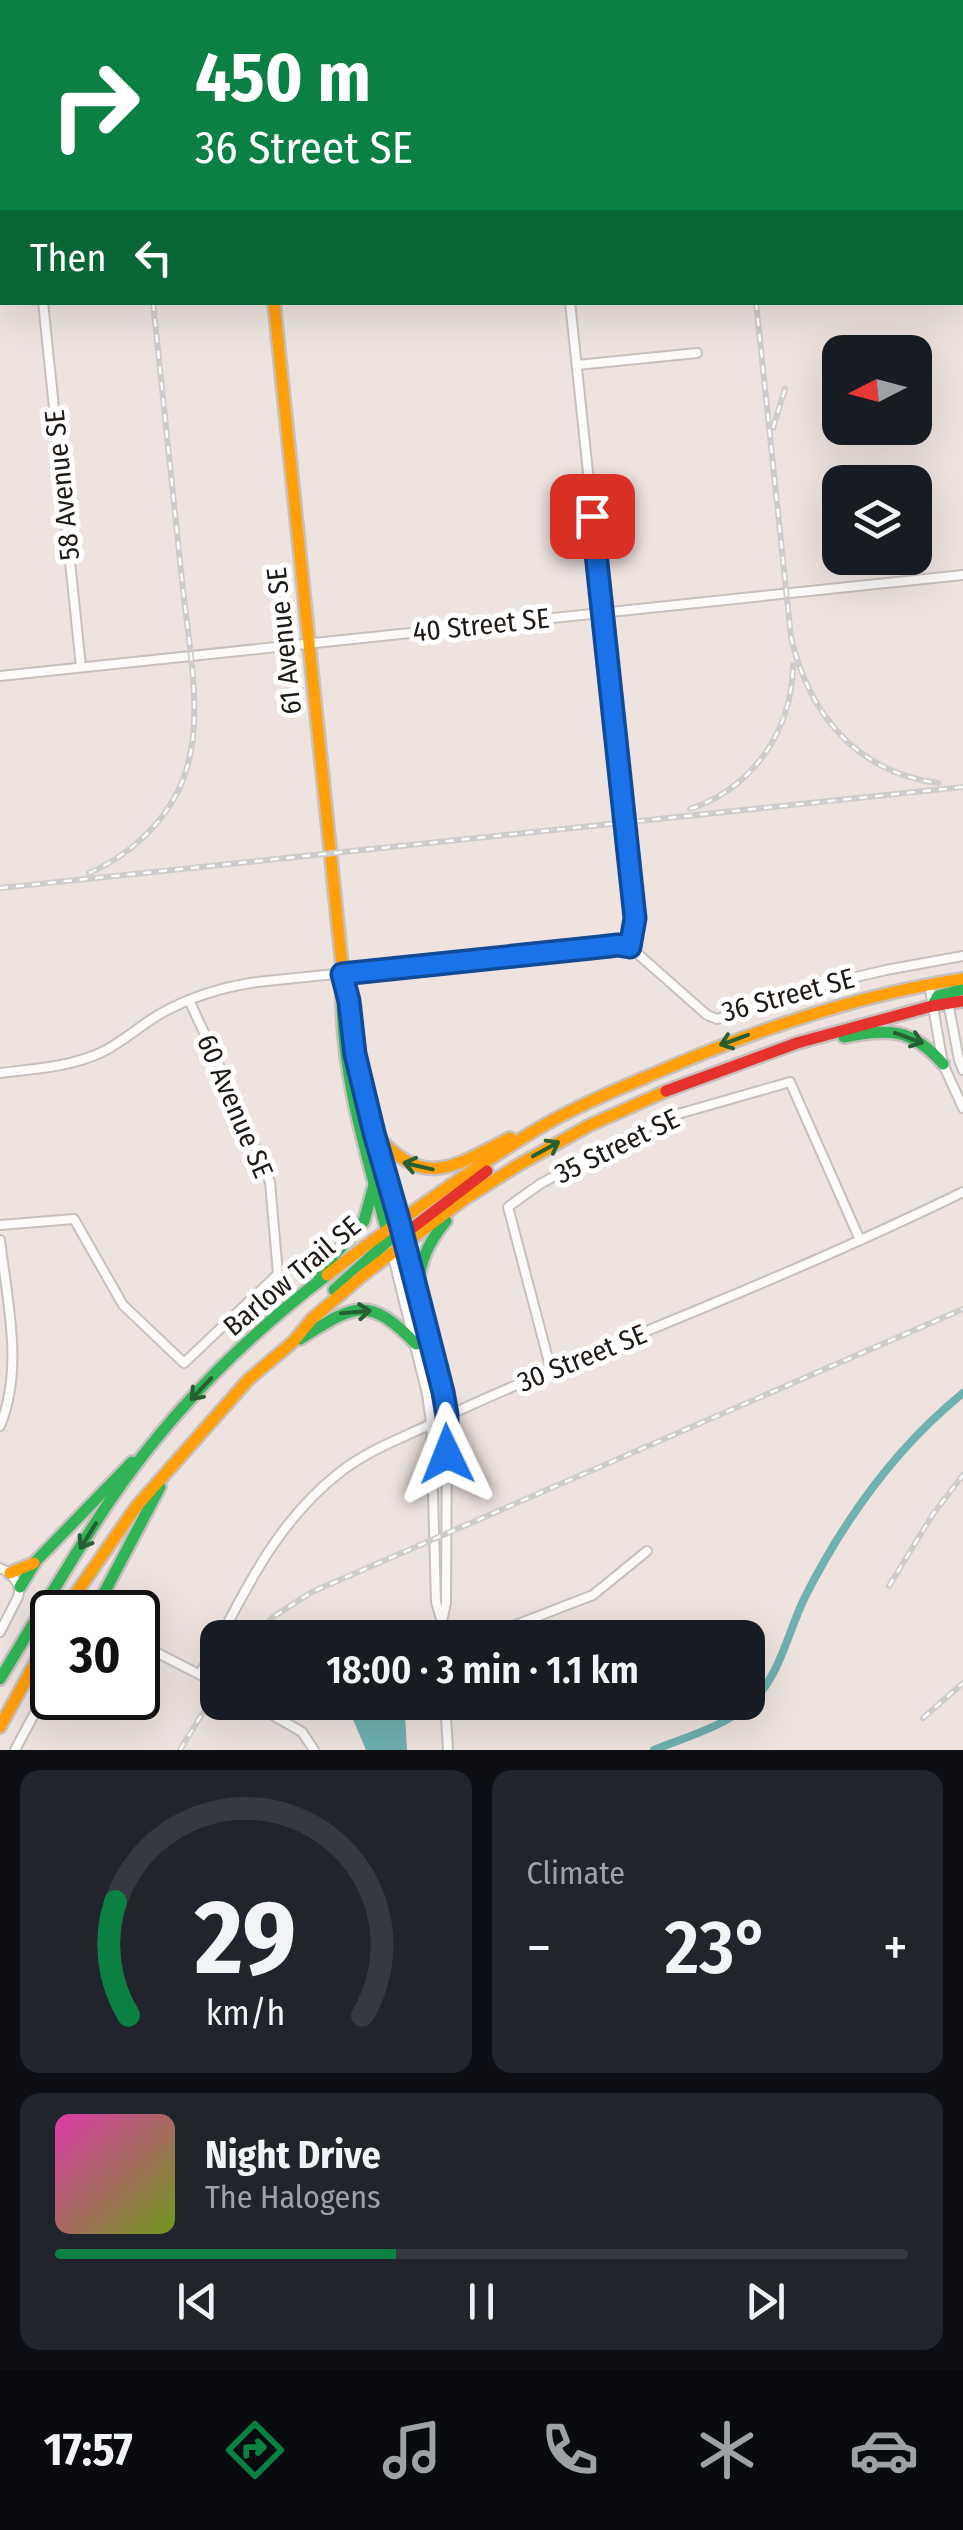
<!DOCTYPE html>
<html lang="en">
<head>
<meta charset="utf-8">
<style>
  :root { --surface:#171b24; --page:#20242c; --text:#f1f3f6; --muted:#9ea1a6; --line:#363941; --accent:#0b8043 }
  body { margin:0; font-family:"Fira Sans Condensed",sans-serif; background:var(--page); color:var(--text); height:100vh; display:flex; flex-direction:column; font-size:38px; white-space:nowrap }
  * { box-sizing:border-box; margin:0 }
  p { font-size:32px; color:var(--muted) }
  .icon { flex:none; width:55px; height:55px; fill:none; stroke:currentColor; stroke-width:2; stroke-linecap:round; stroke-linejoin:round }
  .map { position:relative; height:1750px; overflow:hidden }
  .details { display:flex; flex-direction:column; gap:20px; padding:20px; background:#0d0f14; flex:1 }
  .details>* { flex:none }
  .hud { position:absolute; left:0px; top:0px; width:965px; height:305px; box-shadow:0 10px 40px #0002; background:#0b8043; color:#fff; overflow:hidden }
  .needle { width:65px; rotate:264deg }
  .fabs { position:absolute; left:822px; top:335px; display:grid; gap:20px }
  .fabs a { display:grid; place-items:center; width:110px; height:110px; border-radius:20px; background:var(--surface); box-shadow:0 10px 40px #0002; font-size:50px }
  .speed { position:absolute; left:30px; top:1590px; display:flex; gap:20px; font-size:50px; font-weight:700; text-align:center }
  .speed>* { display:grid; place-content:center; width:130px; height:130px; border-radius:50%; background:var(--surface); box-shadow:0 10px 40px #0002; line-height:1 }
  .speed .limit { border:5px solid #111; border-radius:15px; background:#fff; color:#111 }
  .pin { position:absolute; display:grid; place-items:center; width:85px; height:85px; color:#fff; margin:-42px; border-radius:20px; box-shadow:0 5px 15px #0006 }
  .me { position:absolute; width:110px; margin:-55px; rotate:358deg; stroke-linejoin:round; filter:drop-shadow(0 0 8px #0008) }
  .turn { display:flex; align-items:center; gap:35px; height:210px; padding:0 30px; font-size:45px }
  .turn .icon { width:130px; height:130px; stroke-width:2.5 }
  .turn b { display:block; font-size:70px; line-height:85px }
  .then { display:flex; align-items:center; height:95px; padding:0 30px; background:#0003; gap:20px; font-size:38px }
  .big { font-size:75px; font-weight:600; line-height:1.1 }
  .details .card { flex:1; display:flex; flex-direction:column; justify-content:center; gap:15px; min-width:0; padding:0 35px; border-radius:20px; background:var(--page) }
  .details .dial { align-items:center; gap:0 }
  .dial svg { height:260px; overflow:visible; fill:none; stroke:var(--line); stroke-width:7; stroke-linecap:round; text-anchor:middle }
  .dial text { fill:var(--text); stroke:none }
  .song { display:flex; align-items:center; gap:30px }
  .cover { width:120px; height:120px; border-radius:15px; background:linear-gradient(135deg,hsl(320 70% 55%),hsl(80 70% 35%)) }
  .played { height:10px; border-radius:5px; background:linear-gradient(90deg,var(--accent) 40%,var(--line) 40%) }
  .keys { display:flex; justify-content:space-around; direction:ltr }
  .heat { display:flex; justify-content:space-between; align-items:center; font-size:55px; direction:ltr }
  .details .tiles { flex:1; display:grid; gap:20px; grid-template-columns:1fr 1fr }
  .card:last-child { grid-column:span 2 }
  .trip { position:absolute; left:200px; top:1620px; width:565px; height:100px; border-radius:20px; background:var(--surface); box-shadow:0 10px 40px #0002; font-weight:600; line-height:100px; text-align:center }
  .menu { display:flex; height:160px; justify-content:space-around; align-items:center; background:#090b0e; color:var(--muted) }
  .menu .icon { width:70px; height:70px }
  .menu .active { color:var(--accent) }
  .menu b { font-size:45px; color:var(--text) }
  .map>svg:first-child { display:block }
  .water { fill:#6fb1af }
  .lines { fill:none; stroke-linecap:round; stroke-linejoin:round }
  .canal { stroke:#6fb1af; stroke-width:8 }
  .street-casing { stroke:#c8c0bc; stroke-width:12 }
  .fast-casing { stroke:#c8c0bc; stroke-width:16 }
  .slow-casing { stroke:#c8c0bc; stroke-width:16 }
  .jam-casing { stroke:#c8c0bc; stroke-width:16 }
  .street { stroke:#fcfbfa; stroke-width:8 }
  .fast { stroke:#30b455; stroke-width:11 }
  .slow { stroke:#ff9f0a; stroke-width:11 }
  .jam { stroke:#e5322d; stroke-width:11 }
  .rail-casing { stroke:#cfcdcb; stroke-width:6 }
  .rail { stroke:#fff; stroke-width:2.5; stroke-dasharray:8; stroke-linecap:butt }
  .oneway { stroke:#275f32 }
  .route-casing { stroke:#114b97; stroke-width:25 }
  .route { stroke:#1a73e8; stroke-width:18 }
  .labels { text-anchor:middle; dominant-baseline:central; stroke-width:10; stroke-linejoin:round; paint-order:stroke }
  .street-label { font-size:28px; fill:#201a16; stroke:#fff }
</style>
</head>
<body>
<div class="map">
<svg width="963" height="1750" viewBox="0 0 963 1750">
  <rect width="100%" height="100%" fill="#eee3de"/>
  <!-- water -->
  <path class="water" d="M346,1703H400L405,1715L407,1750H366Z"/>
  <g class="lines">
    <!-- canal -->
    <path class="canal" d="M654,1750C688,1736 728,1726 755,1699C781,1672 789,1629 805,1597C844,1520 895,1448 963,1393"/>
    <defs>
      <g id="street">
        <path d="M509,0V2"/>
        <path d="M843,0V2"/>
        <path d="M962,74H963"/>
        <path d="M0,178H2"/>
        <path d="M43,302L81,667"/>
        <path d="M570,302L635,918L630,947"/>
        <path d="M577,365L697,353"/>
        <path d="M0,676L963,575"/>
        <path d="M929,984L943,1064L963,1108"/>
        <path d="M948,1002L959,1060L963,1070"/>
        <path d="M0,1073C34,1069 69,1067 100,1053C122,1043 139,1026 160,1014C190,997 222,987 257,982L618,945L630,947L707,1015L717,1019L826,984L886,970L963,956"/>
        <path d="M0,1225L74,1219L123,1305L184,1363L278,1274L270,1182L230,1089L189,1000"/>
        <path d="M0,1240C7,1300 24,1368 0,1426"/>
        <path d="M405,1245L437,1368L447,1415L446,1603L443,1617"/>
        <path d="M392,1253L427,1394L431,1423L436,1602L442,1622V1638"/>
        <path d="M551,1370L508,1207L540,1184L664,1118L790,1082L860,1240"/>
        <path d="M0,1568L10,1573L20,1587L18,1597L0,1632"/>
        <path d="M220,1638C252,1576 283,1517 339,1473C368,1450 400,1439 433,1423C483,1398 535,1377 586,1356C713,1304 840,1252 963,1192"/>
        <path d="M482,1638L593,1595L647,1551"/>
        <path d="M138,1643L218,1684"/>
        <path d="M200,1674L218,1641"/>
        <path d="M250,1702L302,1732L314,1750"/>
        <path d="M445,1702L448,1750"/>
        <path d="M15,1750L52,1681"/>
      </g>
      <g id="fast">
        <path d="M342,984C340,1071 366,1152 388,1235"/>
        <path d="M932,1006L938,996L963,989"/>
        <path d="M844,1037C889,1029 911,1027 943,1064"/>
        <path d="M318,1274L364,1221L374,1185"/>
        <path d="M334,1290L389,1240L397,1231L399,1222"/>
        <path d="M417,1295C419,1264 426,1245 446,1221"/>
        <path d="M300,1339C354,1305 368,1294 416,1344"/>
        <path d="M20,1587L36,1561L132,1462"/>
        <path d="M94,1612L160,1487"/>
        <path d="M0,1679C36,1620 71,1559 109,1502C168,1415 244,1338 327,1275"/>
      </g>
      <g id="slow">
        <path d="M242,0V2"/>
        <path d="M274,302L343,975L361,1082L405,1245"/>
        <path d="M374,1133C425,1190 451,1168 510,1138"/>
        <path d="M327,1275C394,1224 462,1175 534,1131C570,1109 611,1092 651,1075C750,1032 855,995 963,979"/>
        <path d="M10,1573L34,1563"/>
        <path d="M63,1612L136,1507L249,1379L293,1342L312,1319L363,1275L463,1200L515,1167L588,1126L666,1091"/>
        <path d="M0,1727L52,1632"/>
      </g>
      <g id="jam">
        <path d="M666,1091L797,1043L932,1006L963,1001"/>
        <path d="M407,1232L487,1171"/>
      </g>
    </defs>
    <!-- street casing -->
    <use href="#street" class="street-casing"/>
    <!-- fast casing -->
    <use href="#fast" class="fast-casing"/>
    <!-- slow casing -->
    <use href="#slow" class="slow-casing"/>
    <!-- jam casing -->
    <use href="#jam" class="jam-casing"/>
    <!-- street -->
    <use href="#street" class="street"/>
    <!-- fast -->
    <use href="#fast" class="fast"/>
    <!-- slow -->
    <use href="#slow" class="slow"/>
    <!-- jam -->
    <use href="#jam" class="jam"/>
    <defs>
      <g id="rail">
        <path d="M121,0V2"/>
        <path d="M681,0V2"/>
        <path d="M699,0L700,2"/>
        <path d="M756,302L791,637C809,714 856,772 938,783"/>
        <path d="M773,428L785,389"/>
        <path d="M690,809C753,788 792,731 793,665"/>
        <path d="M89,873C135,853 175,814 188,764C202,713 189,643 183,590C173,494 163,398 153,302"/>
        <path d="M0,888L963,787"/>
        <path d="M889,1586L933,1514L963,1475"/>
        <path d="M252,1638L273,1617L312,1592L963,1309"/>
        <path d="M923,1718L963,1683"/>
        <path d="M180,1750L218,1688"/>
      </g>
    </defs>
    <!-- rail casing -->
    <use href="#rail" class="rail-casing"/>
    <!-- rail -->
    <use href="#rail" class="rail"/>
  </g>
  <!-- one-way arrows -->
  <defs><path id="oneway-shaft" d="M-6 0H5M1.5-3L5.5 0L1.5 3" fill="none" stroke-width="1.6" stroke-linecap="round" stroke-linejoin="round" transform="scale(2.5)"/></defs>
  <g class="oneway">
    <use href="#oneway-shaft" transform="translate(909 1038) rotate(20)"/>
    <use href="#oneway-shaft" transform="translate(734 1040) rotate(160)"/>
    <use href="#oneway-shaft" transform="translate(546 1149) rotate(-29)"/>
    <use href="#oneway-shaft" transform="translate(418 1166) rotate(-167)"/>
    <use href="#oneway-shaft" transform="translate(356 1312) rotate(-5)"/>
    <use href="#oneway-shaft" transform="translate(201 1389) rotate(133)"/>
    <use href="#oneway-shaft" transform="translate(88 1536) rotate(122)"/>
  </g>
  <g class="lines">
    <defs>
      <path id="route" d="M447,1454V1415L443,1392L399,1220L374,1133L355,1054L349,1001L342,974L591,948L618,945L630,947L635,918L592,516"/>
    </defs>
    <!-- route casing -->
    <use href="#route" class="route-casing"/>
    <!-- route -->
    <use href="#route" class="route"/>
  </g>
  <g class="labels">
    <!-- street labels -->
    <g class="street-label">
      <text transform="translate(62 485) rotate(-96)">58 Avenue SE</text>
      <text transform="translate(481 625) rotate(-6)">40 Street SE</text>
      <text transform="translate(284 641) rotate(-96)">61 Avenue SE</text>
      <text transform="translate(788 995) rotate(-15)">36 Street SE</text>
      <text transform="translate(235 1106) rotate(67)">60 Avenue SE</text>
      <text transform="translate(617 1146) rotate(-26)">35 Street SE</text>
      <text transform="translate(292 1276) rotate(-40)">Barlow Trail SE</text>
      <text transform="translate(582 1358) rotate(-22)">30 Street SE</text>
    </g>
  </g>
</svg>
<div class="fabs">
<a><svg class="needle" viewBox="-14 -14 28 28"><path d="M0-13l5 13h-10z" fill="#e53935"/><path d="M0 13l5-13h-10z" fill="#9ea1a6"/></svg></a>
<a><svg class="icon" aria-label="layers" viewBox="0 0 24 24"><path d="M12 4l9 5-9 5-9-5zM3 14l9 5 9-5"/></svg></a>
</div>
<div class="speed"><div class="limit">30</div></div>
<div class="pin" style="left:592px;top:516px;background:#d93025"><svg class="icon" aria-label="arrive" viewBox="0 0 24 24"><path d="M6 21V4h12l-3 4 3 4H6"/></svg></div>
<svg class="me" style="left:447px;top:1454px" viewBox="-20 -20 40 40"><path d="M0-17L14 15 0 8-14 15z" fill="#1a73e8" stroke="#fff" stroke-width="4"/></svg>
<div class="trip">18:00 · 3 min · 1.1 km</div>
<div class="hud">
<div class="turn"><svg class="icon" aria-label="right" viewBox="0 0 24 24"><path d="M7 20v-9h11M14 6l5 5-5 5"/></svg><div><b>450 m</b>36 Street SE</div></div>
<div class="then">Then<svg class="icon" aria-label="left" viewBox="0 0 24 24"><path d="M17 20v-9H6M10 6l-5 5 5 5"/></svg></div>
</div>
</div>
<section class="details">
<div class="tiles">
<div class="card dial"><svg viewBox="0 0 100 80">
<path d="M14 69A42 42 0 1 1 86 69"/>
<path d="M14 69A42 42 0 0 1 10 34" stroke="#0b8043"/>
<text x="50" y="56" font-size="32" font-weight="700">29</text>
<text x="50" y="72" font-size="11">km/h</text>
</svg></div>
<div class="card"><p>Climate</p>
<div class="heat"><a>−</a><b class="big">23°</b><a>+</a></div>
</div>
<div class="card">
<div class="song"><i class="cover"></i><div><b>Night Drive</b><p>The Halogens</p></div></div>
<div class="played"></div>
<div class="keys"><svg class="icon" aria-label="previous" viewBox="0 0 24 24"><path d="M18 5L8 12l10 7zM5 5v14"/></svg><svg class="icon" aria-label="pause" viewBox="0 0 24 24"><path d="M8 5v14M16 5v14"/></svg><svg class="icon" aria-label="next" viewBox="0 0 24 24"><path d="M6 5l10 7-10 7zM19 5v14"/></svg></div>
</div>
</div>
</section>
<nav class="menu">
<b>17:57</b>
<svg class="icon active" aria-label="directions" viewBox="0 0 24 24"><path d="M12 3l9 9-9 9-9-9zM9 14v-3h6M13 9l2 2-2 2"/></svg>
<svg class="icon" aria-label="music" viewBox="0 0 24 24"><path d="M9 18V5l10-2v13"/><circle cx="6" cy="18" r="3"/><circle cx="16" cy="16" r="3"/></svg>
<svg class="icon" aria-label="phone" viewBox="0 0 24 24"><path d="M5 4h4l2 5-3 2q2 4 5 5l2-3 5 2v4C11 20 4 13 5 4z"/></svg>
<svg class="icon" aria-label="climate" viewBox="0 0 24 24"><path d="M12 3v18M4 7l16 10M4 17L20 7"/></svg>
<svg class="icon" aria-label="car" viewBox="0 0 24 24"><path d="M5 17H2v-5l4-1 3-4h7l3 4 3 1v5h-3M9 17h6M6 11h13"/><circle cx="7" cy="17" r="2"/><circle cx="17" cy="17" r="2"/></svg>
</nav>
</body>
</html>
